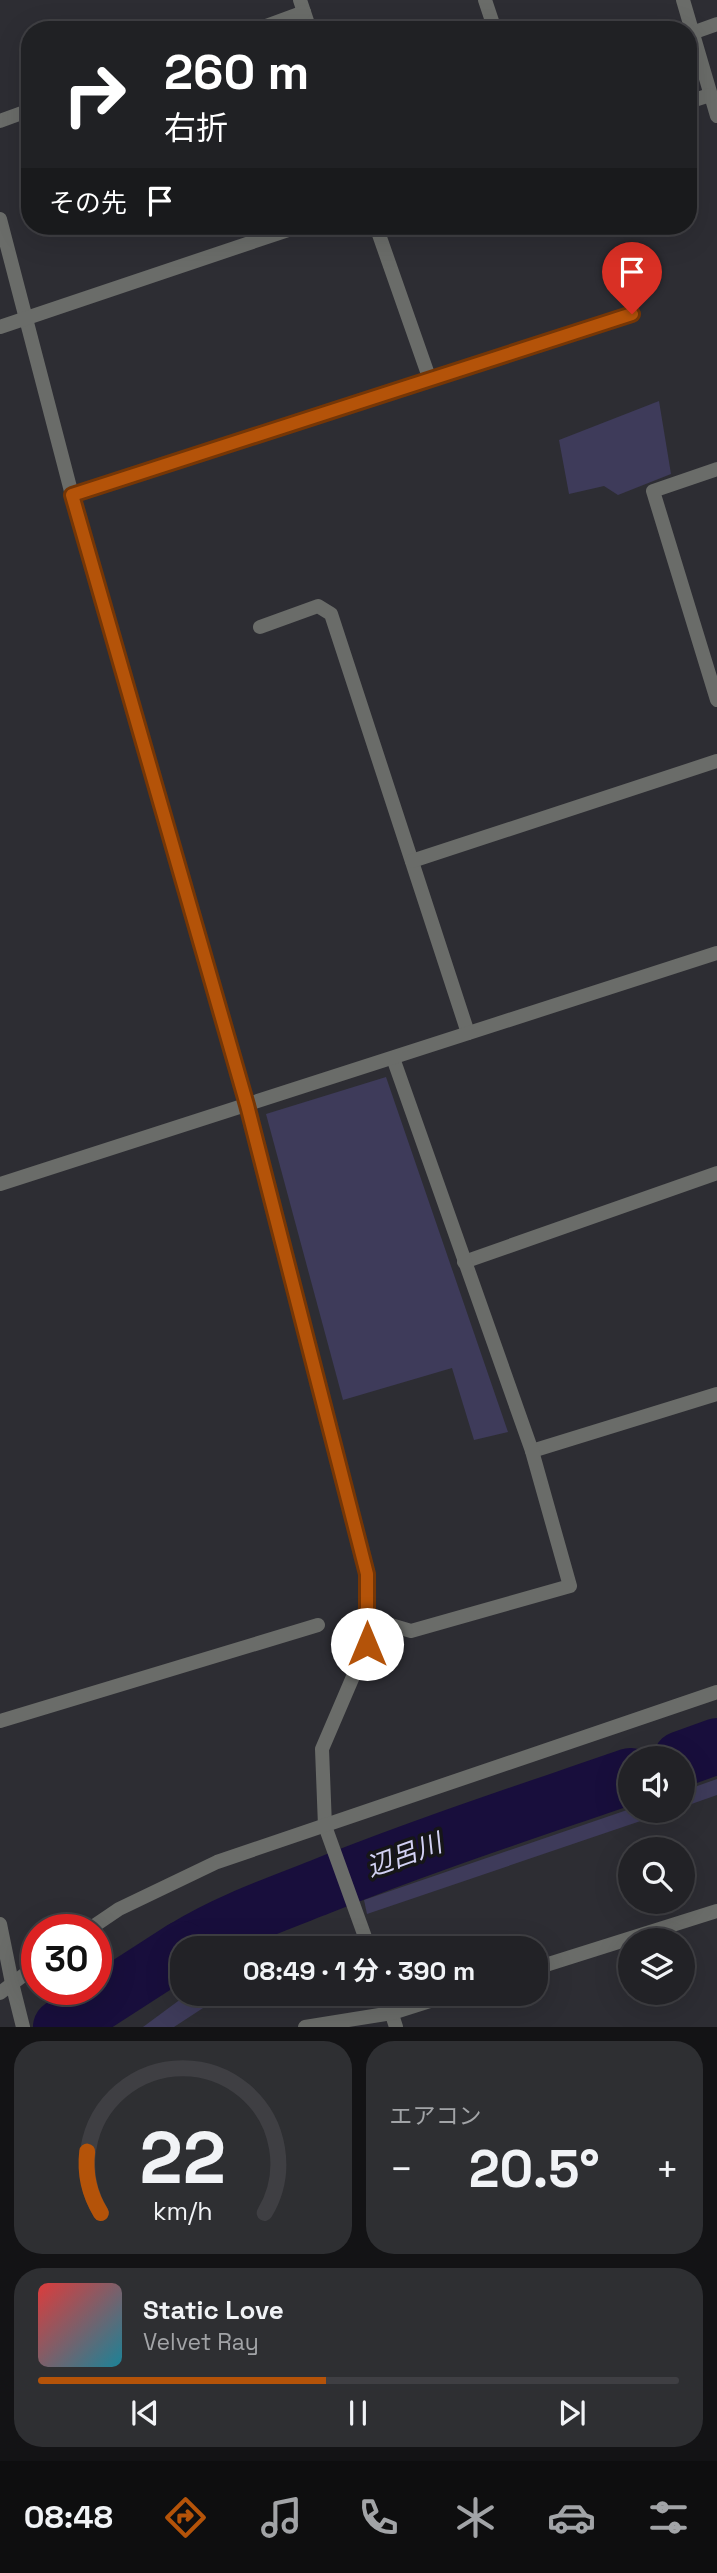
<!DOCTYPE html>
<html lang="ja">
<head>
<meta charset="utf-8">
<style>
  :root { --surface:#222226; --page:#2e2f32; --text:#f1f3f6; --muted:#a2a4a7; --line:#3f3f43; --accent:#b45309 }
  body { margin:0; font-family:"Space Grotesk","Noto Sans JP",sans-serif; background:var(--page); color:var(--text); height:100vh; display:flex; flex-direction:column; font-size:26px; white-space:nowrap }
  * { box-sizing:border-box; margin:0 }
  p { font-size:23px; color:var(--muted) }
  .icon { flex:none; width:38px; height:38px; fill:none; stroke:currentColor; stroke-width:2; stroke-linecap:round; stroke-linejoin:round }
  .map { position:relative; height:2027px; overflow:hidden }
  .side { display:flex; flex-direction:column; gap:14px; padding:14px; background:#131315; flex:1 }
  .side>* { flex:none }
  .hud { position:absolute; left:21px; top:21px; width:676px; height:214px; border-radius:28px; box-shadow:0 7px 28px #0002,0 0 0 2px var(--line); background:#202124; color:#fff; overflow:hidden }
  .controls { position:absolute; left:618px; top:1746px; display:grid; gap:14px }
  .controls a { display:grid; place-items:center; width:77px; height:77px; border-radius:50%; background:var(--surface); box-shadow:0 7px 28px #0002,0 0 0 2px var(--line); font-size:35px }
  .speed { position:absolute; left:21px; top:1914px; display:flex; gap:14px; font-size:35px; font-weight:700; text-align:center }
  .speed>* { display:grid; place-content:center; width:91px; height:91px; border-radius:50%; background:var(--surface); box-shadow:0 7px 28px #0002,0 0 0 2px var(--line); line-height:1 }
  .speed .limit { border:10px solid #d22; background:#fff; color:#111 }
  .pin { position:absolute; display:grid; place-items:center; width:60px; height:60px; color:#fff; margin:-72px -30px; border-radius:50% 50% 50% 0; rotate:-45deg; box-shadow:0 0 7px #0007 }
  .pin .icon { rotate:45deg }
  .me { position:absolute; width:77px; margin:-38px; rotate:0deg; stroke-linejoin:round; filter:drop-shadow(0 0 5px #0008) }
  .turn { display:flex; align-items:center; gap:24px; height:147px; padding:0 28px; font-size:32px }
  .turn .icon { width:91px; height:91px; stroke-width:2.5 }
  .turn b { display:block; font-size:49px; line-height:60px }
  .then { display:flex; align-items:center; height:66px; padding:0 28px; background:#0003; gap:14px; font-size:26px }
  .big { font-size:52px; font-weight:700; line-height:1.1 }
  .side .widget { flex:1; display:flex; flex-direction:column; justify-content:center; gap:10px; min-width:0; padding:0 24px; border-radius:28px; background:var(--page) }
  .side .dial { align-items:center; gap:0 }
  .dial svg { height:182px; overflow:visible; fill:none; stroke:var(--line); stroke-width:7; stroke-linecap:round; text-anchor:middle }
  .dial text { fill:var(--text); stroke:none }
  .song { display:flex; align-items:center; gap:21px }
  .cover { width:84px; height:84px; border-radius:10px; background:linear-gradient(135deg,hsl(0 70% 55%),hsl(190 70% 35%)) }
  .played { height:7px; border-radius:4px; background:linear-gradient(90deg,var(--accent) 45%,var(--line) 45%) }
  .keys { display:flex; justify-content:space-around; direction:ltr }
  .heat { display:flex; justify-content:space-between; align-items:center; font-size:38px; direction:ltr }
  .side .tiles { flex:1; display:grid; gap:14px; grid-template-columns:1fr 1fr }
  .widget:last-child { grid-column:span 2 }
  .trip { position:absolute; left:170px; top:1936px; width:378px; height:70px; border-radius:28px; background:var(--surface); box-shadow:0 7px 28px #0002,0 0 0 2px var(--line); font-weight:700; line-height:70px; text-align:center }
  .tabs { display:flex; height:112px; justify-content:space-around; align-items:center; background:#0e0e0f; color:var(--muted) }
  .tabs .icon { width:49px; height:49px }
  .tabs .selected { color:var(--accent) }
  .tabs b { font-size:32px; color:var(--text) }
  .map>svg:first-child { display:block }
  .green { fill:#3e3b5a }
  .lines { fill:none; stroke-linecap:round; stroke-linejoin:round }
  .river { stroke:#180e3c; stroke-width:56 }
  .minor { stroke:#6a6c69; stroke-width:14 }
  .tertiary { stroke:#6a6c69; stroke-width:14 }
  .route-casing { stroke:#753606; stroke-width:18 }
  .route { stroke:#b45309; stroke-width:12 }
  .labels { text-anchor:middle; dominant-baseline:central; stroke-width:7; stroke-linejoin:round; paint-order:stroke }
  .water-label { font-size:26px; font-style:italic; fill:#d2d1f3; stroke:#161618 }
</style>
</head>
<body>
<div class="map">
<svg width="717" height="2027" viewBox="0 0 717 2027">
  <rect width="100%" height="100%" fill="#2d2d33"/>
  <!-- green -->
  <g class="green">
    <path d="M659,401L671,474L618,495L604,486L569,494L559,440Z"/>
    <path d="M386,1077L508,1432L474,1440L452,1368L343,1400L266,1114Z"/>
    <path d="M717,1779V1795L683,1807V1791Z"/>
    <path d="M630,1809V1811H670L367,1914L364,1900Z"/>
    <path d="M189,1993H226L174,2027H143Z"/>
  </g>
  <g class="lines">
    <!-- river -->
    <g class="river">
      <path d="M681,1759L717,1746"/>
      <path d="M184,1948C226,1922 274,1905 320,1887C422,1846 526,1812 630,1776"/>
      <path d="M61,2027L182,1949"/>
    </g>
    <!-- minor -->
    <g class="minor">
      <path d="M300,0L310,30"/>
      <path d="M485,0L495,30"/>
      <path d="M683,0L717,116"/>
      <path d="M255,30L304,12"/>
      <path d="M692,33L717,24"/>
      <path d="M688,102L710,95"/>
      <path d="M0,121L30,110"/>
      <path d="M0,219L72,495L247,1105L367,1574V1644L322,1749L325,1826L369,1948"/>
      <path d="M376,226L430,380"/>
      <path d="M0,327L300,226"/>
      <path d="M717,469L653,491L717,700"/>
      <path d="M72,495L632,314"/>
      <path d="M260,627L318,606L331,614L468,1033"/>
      <path d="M412,861L717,761"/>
      <path d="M464,1262L717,1173"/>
      <path d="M532,1451L717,1394"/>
      <path d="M367,1618L411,1631L570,1586L532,1451L393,1058"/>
      <path d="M0,1721L318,1625"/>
      <path d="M88,1930L119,1909L217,1862L717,1692"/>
      <path d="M536,1968L717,1911"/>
      <path d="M0,1993L37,1965"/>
      <path d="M385,1993L396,2027"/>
      <path d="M305,2027L392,2013L455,1993"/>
    </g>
    <!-- tertiary -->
    <g class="tertiary">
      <path d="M0,1184L717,953"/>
      <path d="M0,1924L12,1983L23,2027"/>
    </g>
  </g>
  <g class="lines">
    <defs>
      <path id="route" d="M367,1644V1574L247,1105L72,495L632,314"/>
    </defs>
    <!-- route casing -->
    <use href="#route" class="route-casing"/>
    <!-- route -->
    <use href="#route" class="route"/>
  </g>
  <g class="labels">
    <!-- water labels -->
    <g class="water-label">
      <text transform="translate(404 1855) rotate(-20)">辺呂川</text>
    </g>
  </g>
</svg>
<div class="controls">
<a><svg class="icon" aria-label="sound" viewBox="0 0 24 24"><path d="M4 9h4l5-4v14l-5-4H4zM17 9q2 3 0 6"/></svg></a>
<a><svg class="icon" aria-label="search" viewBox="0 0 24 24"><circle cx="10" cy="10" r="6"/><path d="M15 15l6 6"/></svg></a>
<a><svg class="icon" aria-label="layers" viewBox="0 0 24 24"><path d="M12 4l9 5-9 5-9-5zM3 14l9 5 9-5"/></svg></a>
</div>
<div class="speed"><div class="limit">30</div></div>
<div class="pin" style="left:632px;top:314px;background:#d93025"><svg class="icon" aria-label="arrive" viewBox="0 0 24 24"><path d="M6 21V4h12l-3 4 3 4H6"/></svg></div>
<svg class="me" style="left:367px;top:1644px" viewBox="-20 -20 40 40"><circle r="19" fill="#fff"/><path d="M0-13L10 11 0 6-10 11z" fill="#b45309"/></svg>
<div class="trip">08:49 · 1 分 · 390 m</div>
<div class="hud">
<div class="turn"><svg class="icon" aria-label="right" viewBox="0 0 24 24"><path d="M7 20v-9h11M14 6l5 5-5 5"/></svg><div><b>260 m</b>右折</div></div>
<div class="then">その先<svg class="icon" aria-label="arrive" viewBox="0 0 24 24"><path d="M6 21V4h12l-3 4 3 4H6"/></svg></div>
</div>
</div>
<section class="side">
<div class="tiles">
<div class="widget dial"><svg viewBox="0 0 100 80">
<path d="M14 69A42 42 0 1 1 86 69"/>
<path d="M14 69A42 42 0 0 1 8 42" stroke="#b45309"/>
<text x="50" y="56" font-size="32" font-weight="700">22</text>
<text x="50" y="72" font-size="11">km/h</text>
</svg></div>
<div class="widget"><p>エアコン</p>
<div class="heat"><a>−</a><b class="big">20.5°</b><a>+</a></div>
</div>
<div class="widget">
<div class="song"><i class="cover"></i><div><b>Static Love</b><p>Velvet Ray</p></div></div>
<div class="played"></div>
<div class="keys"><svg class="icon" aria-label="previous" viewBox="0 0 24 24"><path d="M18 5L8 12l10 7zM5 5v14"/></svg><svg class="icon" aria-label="pause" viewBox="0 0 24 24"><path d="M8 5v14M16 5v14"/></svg><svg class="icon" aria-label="next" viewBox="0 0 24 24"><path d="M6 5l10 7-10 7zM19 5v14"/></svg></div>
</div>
</div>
</section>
<nav class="tabs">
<b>08:48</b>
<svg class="icon selected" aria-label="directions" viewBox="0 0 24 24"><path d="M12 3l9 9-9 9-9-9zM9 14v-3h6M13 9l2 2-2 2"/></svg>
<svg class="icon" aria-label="music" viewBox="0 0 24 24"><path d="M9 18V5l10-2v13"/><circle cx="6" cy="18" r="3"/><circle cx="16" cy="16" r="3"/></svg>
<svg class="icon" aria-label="phone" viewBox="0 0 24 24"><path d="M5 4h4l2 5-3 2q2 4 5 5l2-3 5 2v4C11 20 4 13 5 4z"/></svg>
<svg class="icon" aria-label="climate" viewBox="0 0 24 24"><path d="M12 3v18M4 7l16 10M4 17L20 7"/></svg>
<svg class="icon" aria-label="car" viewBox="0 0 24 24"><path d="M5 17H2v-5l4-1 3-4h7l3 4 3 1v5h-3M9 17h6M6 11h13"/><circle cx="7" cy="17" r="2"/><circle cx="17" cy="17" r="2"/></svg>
<svg class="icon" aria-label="filters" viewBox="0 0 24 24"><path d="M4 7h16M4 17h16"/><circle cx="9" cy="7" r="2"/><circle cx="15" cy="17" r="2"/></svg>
</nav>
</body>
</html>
